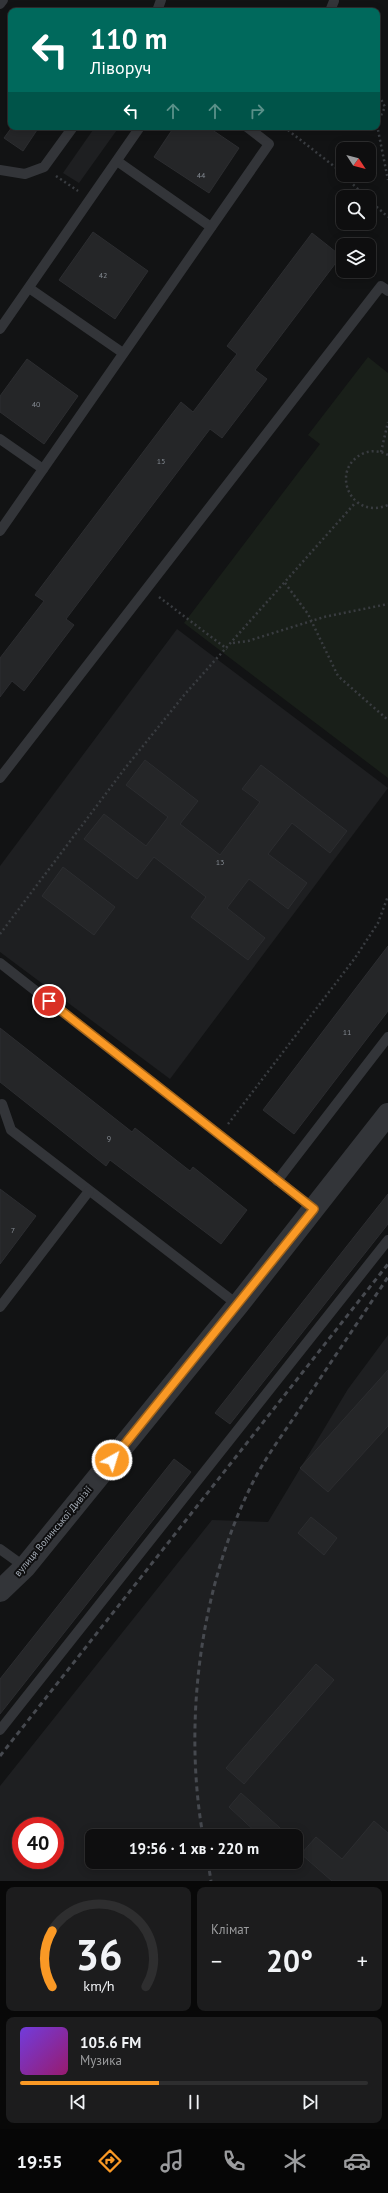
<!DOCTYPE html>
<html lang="uk">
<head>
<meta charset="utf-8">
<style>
  :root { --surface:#0e0e0f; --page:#1c1c1d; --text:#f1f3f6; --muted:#9b9c9e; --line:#2e2e2f; --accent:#fa9925 }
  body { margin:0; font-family:"PT Sans",sans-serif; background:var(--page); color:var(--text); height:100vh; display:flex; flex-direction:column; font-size:15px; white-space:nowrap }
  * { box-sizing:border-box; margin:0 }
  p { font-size:13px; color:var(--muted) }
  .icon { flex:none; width:22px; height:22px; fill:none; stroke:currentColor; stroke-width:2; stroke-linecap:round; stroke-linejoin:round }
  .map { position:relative; height:1881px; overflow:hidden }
  .panel { display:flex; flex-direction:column; gap:6px; padding:6px; background:#080808; flex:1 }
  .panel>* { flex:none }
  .guide { position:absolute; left:8px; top:8px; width:372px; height:122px; border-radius:8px; box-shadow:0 2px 10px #0003,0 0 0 1px var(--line); background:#00695c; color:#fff; overflow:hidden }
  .needle { width:26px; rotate:126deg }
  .controls { position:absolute; left:336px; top:142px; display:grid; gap:8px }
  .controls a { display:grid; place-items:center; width:40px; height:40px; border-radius:8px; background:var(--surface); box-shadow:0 2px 10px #0003,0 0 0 1px var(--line); font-size:20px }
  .speed { position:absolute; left:12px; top:1817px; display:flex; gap:8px; font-size:20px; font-weight:700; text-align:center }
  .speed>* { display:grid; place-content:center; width:52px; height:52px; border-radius:50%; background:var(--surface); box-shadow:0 2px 10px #0003,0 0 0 1px var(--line); line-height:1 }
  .speed .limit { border:6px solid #d22; background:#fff; color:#111 }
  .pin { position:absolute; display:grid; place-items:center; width:34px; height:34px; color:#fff; margin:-17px; border:2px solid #fff; border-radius:50%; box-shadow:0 1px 4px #0007 }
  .me { position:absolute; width:44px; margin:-22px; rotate:39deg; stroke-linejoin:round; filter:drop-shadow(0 0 3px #0008) }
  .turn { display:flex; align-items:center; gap:14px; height:84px; padding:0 16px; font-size:18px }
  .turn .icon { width:52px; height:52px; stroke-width:2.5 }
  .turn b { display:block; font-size:28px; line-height:34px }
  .lanes { display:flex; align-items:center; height:38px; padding:0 16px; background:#0003; justify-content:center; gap:20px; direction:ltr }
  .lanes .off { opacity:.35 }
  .big { font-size:30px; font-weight:700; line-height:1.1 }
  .panel .widget { flex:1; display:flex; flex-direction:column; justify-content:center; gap:6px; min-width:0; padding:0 14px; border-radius:8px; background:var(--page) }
  .panel .dial { align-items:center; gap:0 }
  .dial svg { height:104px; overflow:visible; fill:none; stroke:var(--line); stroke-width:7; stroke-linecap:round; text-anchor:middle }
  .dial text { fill:var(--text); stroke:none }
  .song { display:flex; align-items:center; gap:12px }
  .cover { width:48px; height:48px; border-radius:6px; background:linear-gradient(135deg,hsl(260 70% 55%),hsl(320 70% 35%)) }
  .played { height:4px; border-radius:2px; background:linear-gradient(90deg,var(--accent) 40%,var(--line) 40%) }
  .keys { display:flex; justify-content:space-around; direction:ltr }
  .heat { display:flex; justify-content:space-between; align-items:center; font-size:22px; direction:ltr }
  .panel .tiles { flex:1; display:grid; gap:6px; grid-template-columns:1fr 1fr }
  .widget:last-child { grid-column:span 2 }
  .trip { position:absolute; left:85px; top:1829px; width:218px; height:40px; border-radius:8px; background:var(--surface); box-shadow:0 2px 10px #0003,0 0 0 1px var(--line); font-weight:700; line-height:40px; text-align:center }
  .tabs { display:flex; height:64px; justify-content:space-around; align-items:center; background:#060606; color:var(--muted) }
  .tabs .icon { width:28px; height:28px }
  .tabs .on { color:var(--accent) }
  .tabs b { font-size:18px; color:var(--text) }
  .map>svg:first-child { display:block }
  .built { fill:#1e1f21; fill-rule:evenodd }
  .green { fill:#191f19 }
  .building { fill:#252628; stroke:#2c2d30 }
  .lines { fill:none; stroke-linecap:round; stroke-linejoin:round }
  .path { stroke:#393c40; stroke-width:2.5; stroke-dasharray:2 3; stroke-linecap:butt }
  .service { stroke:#333539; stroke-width:10 }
  .tertiary { stroke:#333539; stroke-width:22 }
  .rail { stroke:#46494f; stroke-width:3; stroke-dasharray:5 4; stroke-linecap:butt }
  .route-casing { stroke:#a26318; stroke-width:10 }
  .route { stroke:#fa9925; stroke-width:7 }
  .labels { text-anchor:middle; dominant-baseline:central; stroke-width:4; stroke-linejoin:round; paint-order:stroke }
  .number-label { font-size:8px; fill:#838991 }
  .street-label { font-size:10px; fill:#a3abb5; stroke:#0e0e0f }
</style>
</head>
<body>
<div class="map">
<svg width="388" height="1881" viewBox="0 0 388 1881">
  <rect width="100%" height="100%" fill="#121314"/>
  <!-- built -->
  <g class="built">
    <path d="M95,127H119L79,183L63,173Z"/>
    <path d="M177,629L388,788L170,1079L0,952V866Z"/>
    <path d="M388,1335V1881H0V1786L212,1520L268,1522L348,1389ZM21,1826H55V1860H21ZM92,1836H296V1862H92Z"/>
  </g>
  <!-- green -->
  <path class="green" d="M368,357L388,373V778L184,623L320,444L308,435Z"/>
  <!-- building -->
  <g class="building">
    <path d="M12,127H39L23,151L4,138Z"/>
    <path d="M174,127H208L239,148L209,193L154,157Z"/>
    <path d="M93,232L148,271L115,319L59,280Z"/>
    <path d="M312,233L341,256L255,370L267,379L222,438L210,429L66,619L74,625L24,691L12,681L0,697V658L44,601L35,595L181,402L193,412L237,354L227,346Z"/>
    <path d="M27,359L78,396L44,444L0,412V396Z"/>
    <path d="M145,760L198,801L180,824L220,855L260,802L242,789L261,765L347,831L330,853L292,823L268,854L307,883L288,909L249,879L227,908L265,938L248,960L191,917L206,897L154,857L137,879L84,839L104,814L146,846L168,817L126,785Z"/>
    <path d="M63,867L115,907L94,935L42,896Z"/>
    <path d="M388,946V1011L294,1134L263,1110Z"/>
    <path d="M0,1028L132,1132L135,1128L190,1171L193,1167L247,1210L221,1244L110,1160L106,1166L0,1082Z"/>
    <path d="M0,1189L36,1216L0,1264Z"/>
    <path d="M388,1194V1224L230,1424L215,1413Z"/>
    <path d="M388,1370V1426L328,1492L300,1468Z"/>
    <path d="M174,1459L191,1472L0,1714V1679Z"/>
    <path d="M311,1517L337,1538L324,1555L298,1533Z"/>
    <path d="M316,1664L334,1680L244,1784L226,1768Z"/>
    <path d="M241,1793L289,1836H260L229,1807Z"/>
    <path d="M374,1821L388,1833V1881H332L301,1854L316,1837L342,1859Z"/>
  </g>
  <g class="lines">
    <!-- path -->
    <g class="path">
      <path d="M377,91L385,107L377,124"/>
      <path d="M377,125L388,180"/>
      <path d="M284,127L335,167L366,197"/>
      <path d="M56,176L78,191"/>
      <path d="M369,200L388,217"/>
      <path d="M381,452L388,422"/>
      <path d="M388,455C381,451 372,450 364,453C328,469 351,521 388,505"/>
      <path d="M285,583L308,614L338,676L388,720"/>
      <path d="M159,597L227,649"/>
      <path d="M233,643L248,641L324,617L388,604"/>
      <path d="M0,934L126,767L185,694L356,502"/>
      <path d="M228,1124L355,958L378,923L388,896"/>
    </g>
    <!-- service -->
    <g class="service">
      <path d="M0,4L3,0"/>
      <path d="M157,11L161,0"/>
      <path d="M330,11L334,1"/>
      <path d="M117,161L211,227"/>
      <path d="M0,170L25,174L44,167L73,127"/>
      <path d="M29,288L123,353"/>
      <path d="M0,329L140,127"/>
      <path d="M0,439L43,469"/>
      <path d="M0,531L269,144L247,127"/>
      <path d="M0,778L381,286L388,291"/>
      <path d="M0,963L314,1209"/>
      <path d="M2,1104L11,1130L238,1305"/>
      <path d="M277,1181L388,1037"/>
      <path d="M0,1307L89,1191"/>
      <path d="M0,1549L25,1567"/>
      <path d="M0,1730L388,1240"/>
    </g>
    <!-- tertiary -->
    <path class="tertiary" d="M0,1591L25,1567L238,1305L388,1114"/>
    <!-- rail -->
    <g class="rail">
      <path d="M0,1756L388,1264"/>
      <path d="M203,1836C183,1722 200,1588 252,1484C266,1456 286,1430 303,1404C331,1362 360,1319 388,1277"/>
      <path d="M208,1862L211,1881"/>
    </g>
  </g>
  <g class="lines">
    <defs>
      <path id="route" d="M49,1001L314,1209L112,1460"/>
    </defs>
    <!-- route casing -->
    <use href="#route" class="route-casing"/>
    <!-- route -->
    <use href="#route" class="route"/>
  </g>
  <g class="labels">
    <!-- number labels -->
    <g class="number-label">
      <text x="201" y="175">44</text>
      <text x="103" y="275">42</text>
      <text x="36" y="404">40</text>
      <text x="161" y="461">15</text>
      <text x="220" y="862">13</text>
      <text x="347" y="1032">11</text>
      <text x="109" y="1138">9</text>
      <text x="13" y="1230">7</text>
    </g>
    <!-- street labels -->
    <g class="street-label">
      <text transform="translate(53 1531) rotate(-50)">вулиця Волинської Дивізії</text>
    </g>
  </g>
</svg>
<div class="controls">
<a><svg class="needle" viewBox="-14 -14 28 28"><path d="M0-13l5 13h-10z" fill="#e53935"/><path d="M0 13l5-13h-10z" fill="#9b9c9e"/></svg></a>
<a><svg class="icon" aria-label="search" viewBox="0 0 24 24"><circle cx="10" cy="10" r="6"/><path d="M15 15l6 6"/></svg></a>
<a><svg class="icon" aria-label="layers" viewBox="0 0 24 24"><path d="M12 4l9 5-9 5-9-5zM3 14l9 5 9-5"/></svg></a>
</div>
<div class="speed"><div class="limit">40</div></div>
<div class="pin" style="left:49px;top:1001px;background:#d93025"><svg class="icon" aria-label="arrive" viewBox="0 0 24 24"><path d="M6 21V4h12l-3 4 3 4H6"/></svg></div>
<svg class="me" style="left:112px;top:1460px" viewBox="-20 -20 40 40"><circle r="17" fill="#fa9925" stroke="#fff" stroke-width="3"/><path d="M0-11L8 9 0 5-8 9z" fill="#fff"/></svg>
<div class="trip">19:56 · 1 хв · 220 m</div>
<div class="guide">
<div class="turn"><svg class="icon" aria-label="left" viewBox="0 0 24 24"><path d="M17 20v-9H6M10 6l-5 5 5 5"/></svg><div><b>110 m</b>Ліворуч</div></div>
<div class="lanes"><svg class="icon" aria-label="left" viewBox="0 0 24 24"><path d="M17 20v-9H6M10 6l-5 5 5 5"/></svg><svg class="icon off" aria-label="ahead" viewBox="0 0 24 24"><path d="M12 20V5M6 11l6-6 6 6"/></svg><svg class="icon off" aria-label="ahead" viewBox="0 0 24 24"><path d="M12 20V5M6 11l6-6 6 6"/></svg><svg class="icon off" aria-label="right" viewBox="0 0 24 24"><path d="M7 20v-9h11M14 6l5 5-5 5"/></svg></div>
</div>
</div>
<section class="panel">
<div class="tiles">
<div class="widget dial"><svg viewBox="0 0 100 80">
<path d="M14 69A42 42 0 1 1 86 69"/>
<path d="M14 69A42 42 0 0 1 14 26" stroke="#fa9925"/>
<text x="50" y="56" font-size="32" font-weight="700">36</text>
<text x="50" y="72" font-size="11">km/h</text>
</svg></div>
<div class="widget"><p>Клімат</p>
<div class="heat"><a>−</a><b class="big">20°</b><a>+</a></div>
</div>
<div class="widget">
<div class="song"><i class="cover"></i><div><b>105.6 FM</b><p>Музика</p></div></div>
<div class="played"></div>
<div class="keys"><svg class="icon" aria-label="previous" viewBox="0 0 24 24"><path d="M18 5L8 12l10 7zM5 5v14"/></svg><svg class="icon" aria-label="pause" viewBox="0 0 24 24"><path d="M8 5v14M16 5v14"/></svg><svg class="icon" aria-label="next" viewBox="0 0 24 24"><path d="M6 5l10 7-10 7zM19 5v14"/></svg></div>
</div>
</div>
</section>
<nav class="tabs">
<b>19:55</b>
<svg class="icon on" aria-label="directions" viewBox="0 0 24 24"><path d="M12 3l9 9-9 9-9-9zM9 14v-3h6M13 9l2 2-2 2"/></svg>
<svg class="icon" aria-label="music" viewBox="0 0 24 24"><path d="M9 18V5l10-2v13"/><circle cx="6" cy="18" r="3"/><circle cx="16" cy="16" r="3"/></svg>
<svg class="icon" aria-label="phone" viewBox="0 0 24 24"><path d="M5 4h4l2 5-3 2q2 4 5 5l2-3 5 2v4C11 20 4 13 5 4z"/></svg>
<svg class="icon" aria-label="climate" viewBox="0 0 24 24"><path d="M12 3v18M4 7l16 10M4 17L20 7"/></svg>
<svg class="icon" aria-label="car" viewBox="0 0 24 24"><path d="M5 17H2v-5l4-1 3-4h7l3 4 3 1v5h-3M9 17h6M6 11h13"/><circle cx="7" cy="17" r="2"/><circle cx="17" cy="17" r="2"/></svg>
</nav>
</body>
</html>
